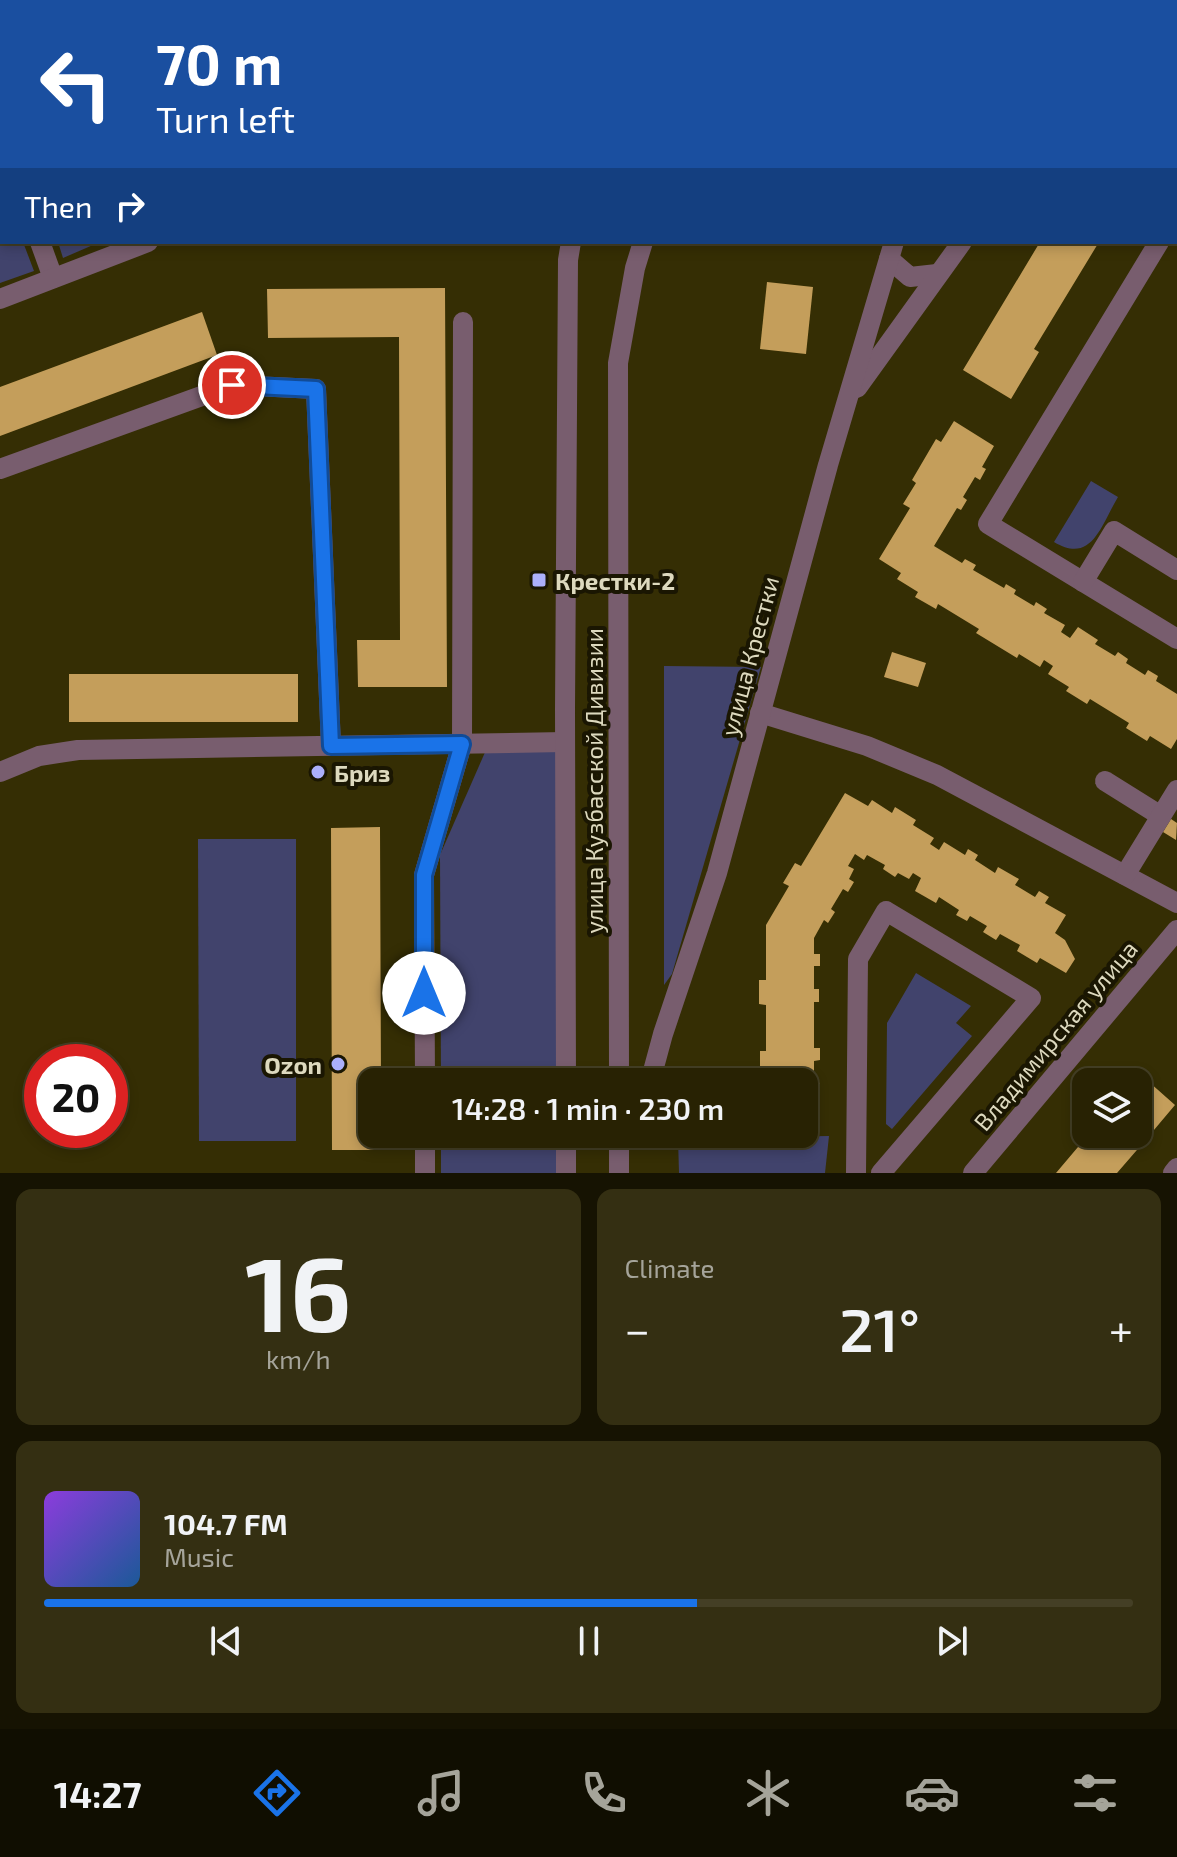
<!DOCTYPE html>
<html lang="en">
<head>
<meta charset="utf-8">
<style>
  :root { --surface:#282203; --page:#342f12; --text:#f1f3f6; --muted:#a5a49a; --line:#443f25; --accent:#1a73e8 }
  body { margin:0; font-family:"Exo 2",sans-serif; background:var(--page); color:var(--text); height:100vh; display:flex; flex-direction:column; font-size:30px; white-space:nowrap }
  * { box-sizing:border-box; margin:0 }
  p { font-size:26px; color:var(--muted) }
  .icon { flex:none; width:44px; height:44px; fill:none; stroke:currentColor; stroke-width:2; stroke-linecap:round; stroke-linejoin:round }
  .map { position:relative; height:1173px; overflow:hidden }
  .sheet { display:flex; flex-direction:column; gap:16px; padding:16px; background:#161302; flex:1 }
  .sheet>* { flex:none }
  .hud { position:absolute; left:0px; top:0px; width:1178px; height:244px; box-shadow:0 4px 12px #0003,0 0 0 2px var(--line); background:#1a4fa0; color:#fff; overflow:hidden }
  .tools { position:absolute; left:1072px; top:1068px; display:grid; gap:16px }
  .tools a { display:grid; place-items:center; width:80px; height:80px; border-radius:16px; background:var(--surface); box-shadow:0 4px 12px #0003,0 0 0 2px var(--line); font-size:40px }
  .speed { position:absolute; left:24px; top:1044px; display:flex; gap:16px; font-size:40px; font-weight:700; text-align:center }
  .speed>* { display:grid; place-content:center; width:104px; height:104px; border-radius:50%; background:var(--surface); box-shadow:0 4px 12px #0003,0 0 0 2px var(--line); line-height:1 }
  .speed .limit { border:12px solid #d22; background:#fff; color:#111 }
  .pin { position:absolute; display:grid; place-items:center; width:68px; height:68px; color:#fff; margin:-34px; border:4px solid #fff; border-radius:50%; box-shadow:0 2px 8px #0007 }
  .me { position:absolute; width:88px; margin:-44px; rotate:0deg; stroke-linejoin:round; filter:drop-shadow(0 0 6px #0008) }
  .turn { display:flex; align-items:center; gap:28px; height:168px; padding:0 24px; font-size:36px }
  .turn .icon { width:104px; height:104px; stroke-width:2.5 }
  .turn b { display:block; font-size:56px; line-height:68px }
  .then { display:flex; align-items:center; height:76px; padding:0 24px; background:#0003; gap:16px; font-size:30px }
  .big { font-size:60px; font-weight:600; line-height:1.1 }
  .sheet .card { flex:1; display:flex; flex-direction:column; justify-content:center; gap:12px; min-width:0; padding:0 28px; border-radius:16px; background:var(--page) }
  .sheet .dial { align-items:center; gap:0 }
  .dial b { font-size:104px; line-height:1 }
  .song { display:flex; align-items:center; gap:24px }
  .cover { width:96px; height:96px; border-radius:12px; background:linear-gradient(135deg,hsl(270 70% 55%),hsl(210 70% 35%)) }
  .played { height:8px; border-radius:4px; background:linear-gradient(90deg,var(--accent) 60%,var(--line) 60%) }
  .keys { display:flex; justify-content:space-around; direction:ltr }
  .heat { display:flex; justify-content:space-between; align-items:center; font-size:44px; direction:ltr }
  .sheet .tiles { flex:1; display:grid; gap:16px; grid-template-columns:1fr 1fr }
  .card:last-child { grid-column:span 2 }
  .trip { position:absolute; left:358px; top:1068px; width:460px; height:80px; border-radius:16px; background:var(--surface); box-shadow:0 4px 12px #0003,0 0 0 2px var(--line); font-weight:600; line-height:80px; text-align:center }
  .menu { display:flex; height:128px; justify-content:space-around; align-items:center; background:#100e01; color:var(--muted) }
  .menu .icon { width:56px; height:56px }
  .menu .current { color:var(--accent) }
  .menu b { font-size:36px; color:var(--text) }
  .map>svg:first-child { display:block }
  .green { fill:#41436c }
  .building { fill:#c49e5b }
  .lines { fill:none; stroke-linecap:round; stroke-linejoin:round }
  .minor { stroke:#785d6e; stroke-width:20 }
  .route-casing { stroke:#114b97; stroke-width:20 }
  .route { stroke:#1a73e8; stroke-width:14 }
  .poi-dot { fill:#abaffb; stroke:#1a1602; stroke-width:3 }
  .labels { text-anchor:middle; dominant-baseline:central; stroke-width:8; stroke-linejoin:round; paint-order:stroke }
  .poi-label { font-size:24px; font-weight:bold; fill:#ddd9be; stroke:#1a1602; text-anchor:start }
  .street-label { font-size:24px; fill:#ddd9be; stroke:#1a1602 }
</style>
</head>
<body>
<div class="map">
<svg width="1177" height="1173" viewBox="0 0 1177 1173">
  <rect width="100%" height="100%" fill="#352e04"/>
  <!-- green -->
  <g class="green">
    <path d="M37,0H604L36,2Z"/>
    <path d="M0,184L2,242H23L34,271L0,283Z"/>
    <path d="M58,242H100L63,258Z"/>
    <path d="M1091,481L1118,497C1101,525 1092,565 1054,542Z"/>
    <path d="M664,666L761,667L672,974L664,985Z"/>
    <path d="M486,750H568L565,1082H441L440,855Z"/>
    <path d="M198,839H296V1141H199Z"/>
    <path d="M916,973L971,1006L956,1023L972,1036L892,1129L886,1124L887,1023Z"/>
    <rect x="441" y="1134" width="123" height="39"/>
    <path d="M829,1136L825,1173H679L678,1138Z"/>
  </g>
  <!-- building -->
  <g class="building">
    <path d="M1040,242H1099L1034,349L1039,352L1011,399L963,370Z"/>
    <path d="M767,282L813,287L806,354L760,349Z"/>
    <path d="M445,288L447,687H358L357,640H400L399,337L268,338L267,289Z"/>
    <path d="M202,312L217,355L0,436V387Z"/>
    <path d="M954,421L994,446L982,467L986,469L980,480L975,477L963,497L967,500L961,510L957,508L934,546L962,563L965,559L976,565L973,570L1004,588L1006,584L1016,590L1014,594L1034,606L1036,602L1047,609L1044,613L1065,625L1061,632L1070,638L1078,627L1098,640L1095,644L1115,656L1118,652L1128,659L1126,663L1145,675L1148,670L1158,676L1156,681L1177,694V739L1171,749L1150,736L1147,741L1126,728L1129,723L1090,699L1087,704L1066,691L1069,687L1048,674L1053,666L1044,660L1040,667L1019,654L1017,658L976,633L979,629L938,604L936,609L915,597L918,592L897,579L901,573L879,559L910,508L903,504L916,483L912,480L936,439L941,442Z"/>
    <path d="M892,652L926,663L918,687L884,677Z"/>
    <rect x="69" y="674" width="229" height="48"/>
    <path d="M845,793L868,806L872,800L892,813L895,807L916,820L913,825L934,838L930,844L939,850L944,842L965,855L968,849L978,855L975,860L995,873L998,867L1019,879L1015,885L1035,897L1039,891L1049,897L1045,903L1066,915L1055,933L1065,940L1075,959L1066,973L1040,958L1037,963L1017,951L1020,945L1000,934L996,940L983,932L987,926L970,916L967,921L956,915L959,910L939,897L936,903L915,891L921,878L913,873L909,879L898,873L895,877L883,869L885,865L867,855L864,860L855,854L848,866L854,869L849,879L854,882L848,892L843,889L831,909L835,912L828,923L824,920L814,938V954H820V966H814V989H819V1002H814V1048H820V1060L814,1061V1082L820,1083L819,1096H814V1123H804V1082H760V1051H766V1005L759,1004V980H766V925L789,886L783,883L795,863L801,866Z"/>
    <path d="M1171,819L1177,823L1176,840L1163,832Z"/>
    <path d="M380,827L381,1082H372V1134H382V1150H332L331,828Z"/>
    <path d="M1140,1074L1175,1105L1143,1143L1117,1173H1056L1089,1134H1138V1082H1133Z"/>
  </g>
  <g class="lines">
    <!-- minor -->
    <g class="minor">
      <path d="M29,0L31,2"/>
      <path d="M635,2V0"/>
      <path d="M950,2V0"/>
      <path d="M1176,15L1177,14"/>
      <path d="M1176,98L1177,99"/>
      <path d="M0,127L2,133"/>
      <path d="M1176,214L1177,213"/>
      <path d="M40,242L53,278"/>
      <path d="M1159,242L988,524L1177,639"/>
      <path d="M889,259L910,277L937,274"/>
      <path d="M0,299L148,242"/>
      <path d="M857,388L962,242"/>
      <path d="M0,469L232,385L316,389L331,746"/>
      <path d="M1083,582L1114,531L1177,570"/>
      <path d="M760,713L867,746L937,775L1177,903"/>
      <path d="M0,772L39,756L78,750L565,742"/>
      <path d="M1105,781L1161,816"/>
      <path d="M1125,875L1177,790"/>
      <path d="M425,1082L424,875L462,744L463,322"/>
      <path d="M566,1082L565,709L568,260L571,242"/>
      <path d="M619,1082L618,363L635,268L643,242"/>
      <path d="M650,1082L663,1034L717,873L828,465L894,242"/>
      <path d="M425,1134V1173"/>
      <path d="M619,1134V1173"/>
      <path d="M566,1173V1134"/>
      <path d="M856,1173L858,959L886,911L1031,998L881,1173"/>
      <path d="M973,1173L1177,930"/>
      <path d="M1173,1173L1177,1168"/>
    </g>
  </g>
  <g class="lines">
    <defs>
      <path id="route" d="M232,385L316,389L331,746L462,744L424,875V993"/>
    </defs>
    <!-- route casing -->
    <use href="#route" class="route-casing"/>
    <!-- route -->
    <use href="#route" class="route"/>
  </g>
  <!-- markers -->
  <g class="poi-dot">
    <rect x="531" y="572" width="16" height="16" rx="4"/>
    <circle cx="318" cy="772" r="8"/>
    <circle cx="338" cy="1064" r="8"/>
  </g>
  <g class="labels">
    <!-- poi labels -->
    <g class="poi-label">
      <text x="555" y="580">Крестки-2</text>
      <text x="334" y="772">Бриз</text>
      <text x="322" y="1064" text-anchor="end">Ozon</text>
    </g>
    <!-- street labels -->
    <g class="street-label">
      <text transform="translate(749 656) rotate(-75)">улица Крестки</text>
      <text transform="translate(593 781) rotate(-90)">улица Кузбасской Дивизии</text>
      <text transform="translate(1055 1035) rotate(-50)">Владимирская улица</text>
    </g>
  </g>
</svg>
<div class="tools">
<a><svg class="icon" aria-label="layers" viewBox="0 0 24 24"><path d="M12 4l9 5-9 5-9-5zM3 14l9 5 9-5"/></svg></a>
</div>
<div class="speed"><div class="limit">20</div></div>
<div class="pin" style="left:232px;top:385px;background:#d93025"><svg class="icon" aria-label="arrive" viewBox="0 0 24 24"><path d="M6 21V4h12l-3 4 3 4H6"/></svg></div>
<svg class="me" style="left:424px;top:993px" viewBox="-20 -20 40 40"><circle r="19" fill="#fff"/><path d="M0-13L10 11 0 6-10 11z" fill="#1a73e8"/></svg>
<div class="trip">14:28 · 1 min · 230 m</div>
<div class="hud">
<div class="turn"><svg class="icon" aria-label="left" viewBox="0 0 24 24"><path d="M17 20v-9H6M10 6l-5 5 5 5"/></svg><div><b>70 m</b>Turn left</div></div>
<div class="then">Then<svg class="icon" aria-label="right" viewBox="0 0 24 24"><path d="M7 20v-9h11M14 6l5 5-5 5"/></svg></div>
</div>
</div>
<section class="sheet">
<div class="tiles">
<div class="card dial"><b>16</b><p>km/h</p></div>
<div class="card"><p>Climate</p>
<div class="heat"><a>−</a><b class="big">21°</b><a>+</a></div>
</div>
<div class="card">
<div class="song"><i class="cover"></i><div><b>104.7 FM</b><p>Music</p></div></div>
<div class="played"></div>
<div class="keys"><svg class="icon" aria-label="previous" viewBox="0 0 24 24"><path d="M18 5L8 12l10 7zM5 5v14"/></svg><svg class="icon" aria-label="pause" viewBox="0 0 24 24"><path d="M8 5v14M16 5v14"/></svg><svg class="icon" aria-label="next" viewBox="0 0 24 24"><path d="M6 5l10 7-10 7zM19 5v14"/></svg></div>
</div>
</div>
</section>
<nav class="menu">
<b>14:27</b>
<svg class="icon current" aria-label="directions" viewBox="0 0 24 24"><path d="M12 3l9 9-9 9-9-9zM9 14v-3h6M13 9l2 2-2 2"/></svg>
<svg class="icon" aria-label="music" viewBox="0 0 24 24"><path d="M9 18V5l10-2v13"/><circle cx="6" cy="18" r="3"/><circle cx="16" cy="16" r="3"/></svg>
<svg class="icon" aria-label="phone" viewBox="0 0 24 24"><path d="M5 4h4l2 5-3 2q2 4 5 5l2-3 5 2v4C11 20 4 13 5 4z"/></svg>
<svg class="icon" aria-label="climate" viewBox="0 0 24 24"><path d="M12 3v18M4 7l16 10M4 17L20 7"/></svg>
<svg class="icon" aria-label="car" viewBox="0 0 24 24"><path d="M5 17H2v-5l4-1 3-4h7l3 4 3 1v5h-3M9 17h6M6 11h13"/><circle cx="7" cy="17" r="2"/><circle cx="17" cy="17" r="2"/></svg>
<svg class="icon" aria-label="filters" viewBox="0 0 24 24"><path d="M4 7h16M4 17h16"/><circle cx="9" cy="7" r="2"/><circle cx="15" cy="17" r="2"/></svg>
</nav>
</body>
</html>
